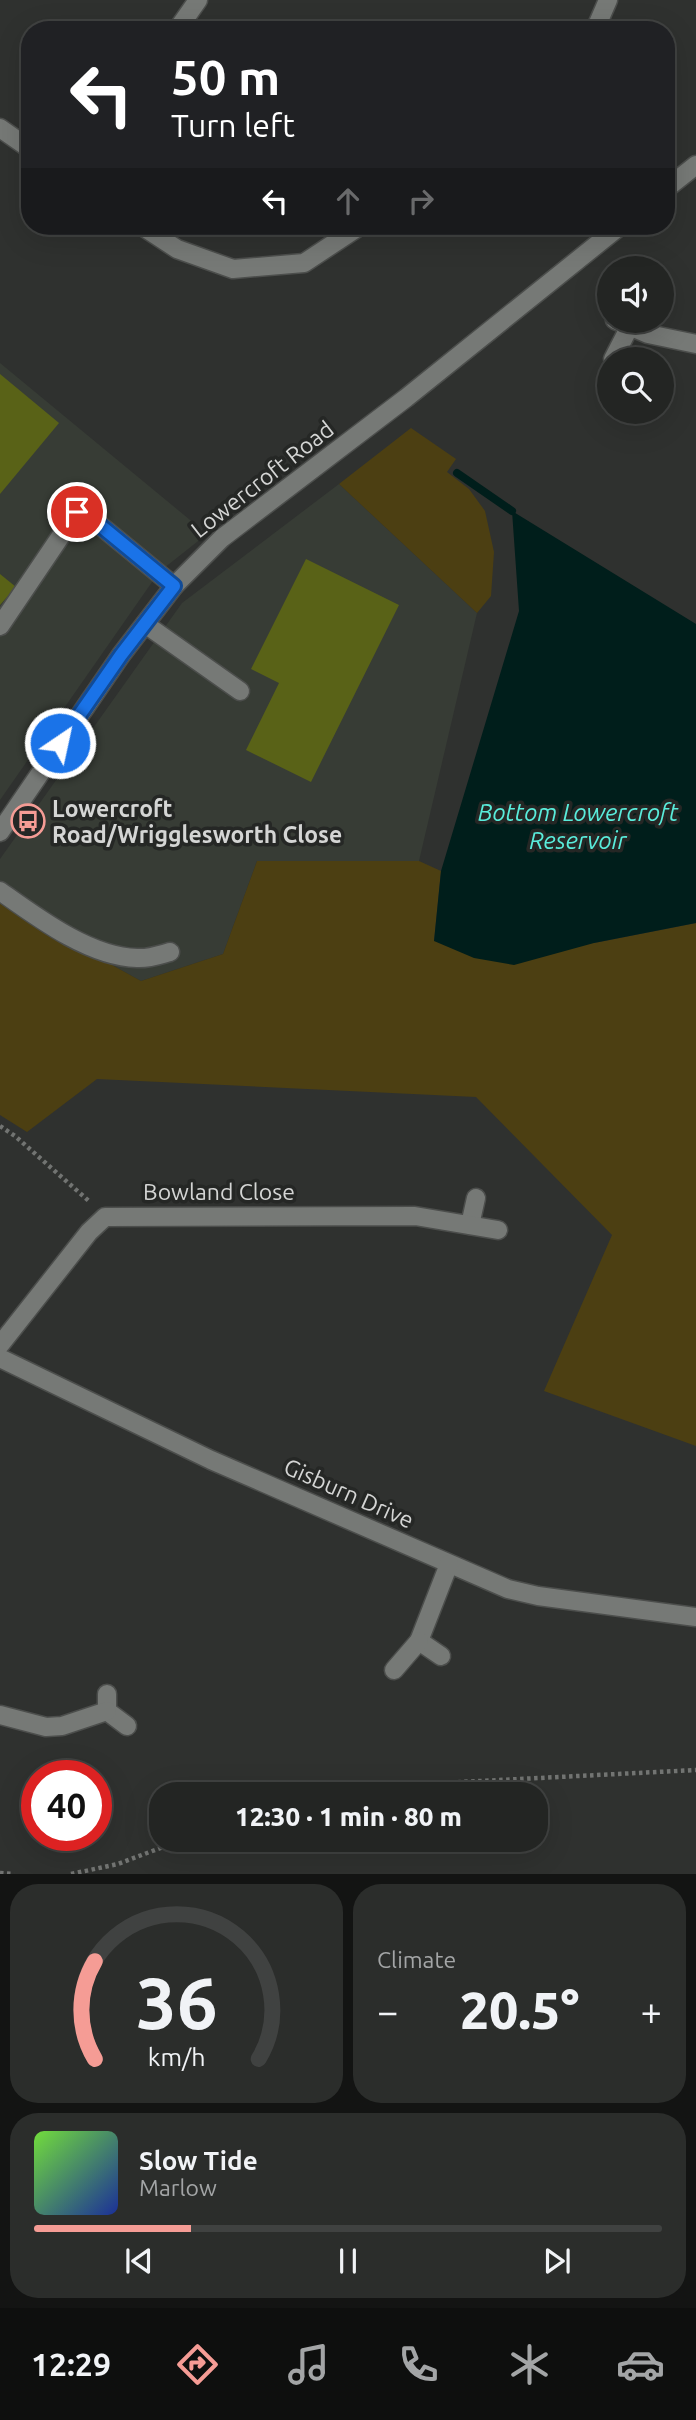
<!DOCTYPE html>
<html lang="en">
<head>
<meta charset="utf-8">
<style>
  :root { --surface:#232523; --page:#2b2d2b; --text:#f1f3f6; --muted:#a3a5a6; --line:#404241; --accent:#f59c95 }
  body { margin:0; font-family:Ubuntu,sans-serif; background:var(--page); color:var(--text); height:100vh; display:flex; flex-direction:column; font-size:26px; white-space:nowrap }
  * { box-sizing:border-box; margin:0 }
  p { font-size:23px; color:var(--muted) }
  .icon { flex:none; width:38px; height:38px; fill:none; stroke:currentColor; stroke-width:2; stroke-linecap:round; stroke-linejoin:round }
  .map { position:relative; height:1874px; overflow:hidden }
  .drawer { display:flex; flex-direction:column; gap:10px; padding:10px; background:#131413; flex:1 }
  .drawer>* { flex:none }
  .guide { position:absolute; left:21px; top:21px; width:654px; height:214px; border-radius:28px; box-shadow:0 7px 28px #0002,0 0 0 2px var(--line); background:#202124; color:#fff; overflow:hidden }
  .controls { position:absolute; left:597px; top:256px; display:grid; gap:14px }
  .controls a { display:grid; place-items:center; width:77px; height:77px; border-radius:50%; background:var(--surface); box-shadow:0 7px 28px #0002,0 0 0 2px var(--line); font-size:35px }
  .speed { position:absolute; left:21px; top:1760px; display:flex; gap:14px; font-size:35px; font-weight:700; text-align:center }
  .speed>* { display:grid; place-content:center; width:91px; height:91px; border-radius:50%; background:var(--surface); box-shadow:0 7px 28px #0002,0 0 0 2px var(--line); line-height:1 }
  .speed .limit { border:10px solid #d22; background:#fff; color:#111 }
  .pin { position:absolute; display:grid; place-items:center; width:60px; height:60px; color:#fff; margin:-30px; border:4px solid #fff; border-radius:50%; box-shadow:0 2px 7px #0007 }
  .me { position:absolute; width:77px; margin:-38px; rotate:34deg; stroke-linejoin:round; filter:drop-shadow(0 0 5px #0008) }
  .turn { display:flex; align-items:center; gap:24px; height:147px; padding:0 35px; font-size:32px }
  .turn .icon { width:91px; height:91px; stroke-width:2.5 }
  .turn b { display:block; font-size:49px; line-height:60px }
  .lanes { display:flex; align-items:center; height:66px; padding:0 35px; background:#0003; justify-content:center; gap:35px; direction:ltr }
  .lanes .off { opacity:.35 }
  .big { font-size:52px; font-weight:800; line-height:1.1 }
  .drawer .widget { flex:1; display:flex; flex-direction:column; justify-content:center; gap:10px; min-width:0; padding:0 24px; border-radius:28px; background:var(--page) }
  .drawer .dial { align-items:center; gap:0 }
  .dial svg { height:182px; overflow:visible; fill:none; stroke:var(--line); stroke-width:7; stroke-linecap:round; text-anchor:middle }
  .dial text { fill:var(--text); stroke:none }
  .song { display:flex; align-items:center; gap:21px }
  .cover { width:84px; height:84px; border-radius:10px; background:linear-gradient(135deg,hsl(100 70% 55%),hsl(230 70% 35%)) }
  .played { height:7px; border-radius:4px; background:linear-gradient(90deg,var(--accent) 25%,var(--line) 25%) }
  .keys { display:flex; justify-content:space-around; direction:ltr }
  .heat { display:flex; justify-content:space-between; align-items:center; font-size:38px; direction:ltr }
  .drawer .tiles { flex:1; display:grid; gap:10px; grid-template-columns:1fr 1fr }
  .widget:last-child { grid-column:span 2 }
  .trip { position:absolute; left:149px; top:1782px; width:399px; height:70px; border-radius:28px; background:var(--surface); box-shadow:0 7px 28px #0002,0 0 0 2px var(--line); font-weight:800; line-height:70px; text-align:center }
  .menu { display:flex; height:112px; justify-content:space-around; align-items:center; background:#0e0f0e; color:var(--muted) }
  .menu .icon { width:49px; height:49px }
  .menu .selected { color:var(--accent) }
  .menu b { font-size:32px; color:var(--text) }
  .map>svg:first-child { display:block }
  .built { fill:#373c35 }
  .green { fill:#4c3f12 }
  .water { fill:#001e1b }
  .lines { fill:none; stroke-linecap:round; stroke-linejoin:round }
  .stream { stroke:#001e1b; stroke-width:8 }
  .building { fill:#596217 }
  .minor-casing { stroke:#4c4e4c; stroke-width:21 }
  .path { stroke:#727472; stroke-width:4.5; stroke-dasharray:3.5 3.5; stroke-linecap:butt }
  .minor { stroke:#767976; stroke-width:18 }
  .route-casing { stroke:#114b97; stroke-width:18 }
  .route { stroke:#1a73e8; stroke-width:12 }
  .labels { text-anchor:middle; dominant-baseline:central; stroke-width:7; stroke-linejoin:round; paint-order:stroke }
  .street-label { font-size:23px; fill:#d4d5d4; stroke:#252725 }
  .poi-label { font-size:23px; font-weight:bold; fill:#d4d5d4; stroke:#252725; text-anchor:start }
  .water-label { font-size:24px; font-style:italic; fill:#59ecdb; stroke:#252725 }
</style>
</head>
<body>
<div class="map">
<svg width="696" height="1874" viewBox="0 0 696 1874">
  <rect width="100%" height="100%" fill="#2f312f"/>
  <!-- built -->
  <g class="built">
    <path d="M0,363L207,534L159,572L0,800Z"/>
    <path d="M339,484L477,613L419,861H257L223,954L141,981L0,903V859L182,603Z"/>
  </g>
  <!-- green -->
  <g class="green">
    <path d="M411,428L456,459L447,472L469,489L485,511L494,552L491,596L477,613L339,484Z"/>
    <path d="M257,861H419L441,871L434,941L594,943L696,923V1446L544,1391L612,1235L476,1097L97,1079L27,1132L0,1115V903L141,981L223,954Z"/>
  </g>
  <!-- water -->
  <path class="water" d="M512,511L696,624V923L594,943L514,965L474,958L434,941L441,871L519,611Z"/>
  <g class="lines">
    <!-- stream -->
    <path class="stream" d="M457,473L512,511"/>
  </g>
  <!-- building -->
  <g class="building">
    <path d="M0,374L59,423L0,494Z"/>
    <path d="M306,559L399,605L311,782L246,750L279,683L251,669Z"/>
    <path d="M0,574L16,587L0,605Z"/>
  </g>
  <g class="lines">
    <defs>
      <g id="minor">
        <path d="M177,30L198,0"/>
        <path d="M595,30L608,0"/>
        <path d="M0,128L30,149"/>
        <path d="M667,188L696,165"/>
        <path d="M142,226L177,249L233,269L304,263L360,226"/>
        <path d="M615,320L648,334L696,344"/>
        <path d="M613,359L630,326"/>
        <path d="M145,624L240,691"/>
        <path d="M0,626L77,512L96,522L174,586"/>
        <path d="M0,832L121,655L174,586L222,538L406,398L620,226"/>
        <path d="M0,891C38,918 90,957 137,958C148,959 159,955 170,952"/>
        <path d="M470,1225L476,1198"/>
        <path d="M0,1345L89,1232L105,1217L415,1216L498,1230"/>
        <path d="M0,1358L211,1460L508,1589L538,1596L696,1617"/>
        <path d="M441,1656L419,1641L449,1564"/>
        <path d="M394,1670L419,1641"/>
        <path d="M107,1694V1711L127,1726"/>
        <path d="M0,1715L46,1727L62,1726L107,1711"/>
      </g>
    </defs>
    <!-- minor casing -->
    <use href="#minor" class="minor-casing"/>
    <!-- path -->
    <g class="path">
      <path d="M0,1126L15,1136L90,1202"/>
      <path d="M290,1794L303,1790L696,1770"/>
      <path d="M0,1873L14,1874"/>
      <path d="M71,1874L118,1864L184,1839"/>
    </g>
    <!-- minor -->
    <use href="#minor" class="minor"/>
  </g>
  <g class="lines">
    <defs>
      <path id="route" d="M60,743L121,655L174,586L96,522L77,512"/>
    </defs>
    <!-- route casing -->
    <use href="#route" class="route-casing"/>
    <!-- route -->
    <use href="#route" class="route"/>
  </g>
  <!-- icons -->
  <defs>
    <symbol id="bus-ring" viewBox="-11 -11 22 22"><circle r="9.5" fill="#252725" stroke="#f59c95" stroke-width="1.5"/><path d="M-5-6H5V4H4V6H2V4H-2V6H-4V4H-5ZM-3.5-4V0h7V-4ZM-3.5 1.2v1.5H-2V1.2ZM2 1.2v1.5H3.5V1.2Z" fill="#f59c95"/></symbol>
  </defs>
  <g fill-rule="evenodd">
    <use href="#bus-ring" x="9" y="802" width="38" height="38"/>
  </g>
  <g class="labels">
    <!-- street labels -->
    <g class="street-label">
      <text transform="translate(262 479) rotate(-38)">Lowercroft Road</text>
      <text x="219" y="1191">Bowland Close</text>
      <text transform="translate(349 1493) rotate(24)">Gisburn Drive</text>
    </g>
    <!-- poi labels -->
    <g class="poi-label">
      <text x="52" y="808">Lowercroft<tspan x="52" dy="26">Road/Wrigglesworth Close</tspan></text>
    </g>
    <!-- water labels -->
    <g class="water-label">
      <text x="578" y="812">Bottom Lowercroft<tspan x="578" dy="28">Reservoir</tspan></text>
    </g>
  </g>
</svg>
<div class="controls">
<a><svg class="icon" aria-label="sound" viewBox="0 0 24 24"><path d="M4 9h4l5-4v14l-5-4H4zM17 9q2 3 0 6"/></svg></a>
<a><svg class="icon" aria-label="search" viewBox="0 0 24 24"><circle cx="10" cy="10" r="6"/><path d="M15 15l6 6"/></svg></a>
</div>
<div class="speed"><div class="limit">40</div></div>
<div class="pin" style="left:77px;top:512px;background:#d93025"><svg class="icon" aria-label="arrive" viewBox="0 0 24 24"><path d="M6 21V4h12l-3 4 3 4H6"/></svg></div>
<svg class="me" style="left:60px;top:743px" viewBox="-20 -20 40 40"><circle r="17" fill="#1a73e8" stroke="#fff" stroke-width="3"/><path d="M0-11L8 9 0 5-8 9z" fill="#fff"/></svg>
<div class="trip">12:30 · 1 min · 80 m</div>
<div class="guide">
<div class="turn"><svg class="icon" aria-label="left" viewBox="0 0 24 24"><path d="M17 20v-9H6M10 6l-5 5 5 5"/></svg><div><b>50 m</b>Turn left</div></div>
<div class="lanes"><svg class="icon" aria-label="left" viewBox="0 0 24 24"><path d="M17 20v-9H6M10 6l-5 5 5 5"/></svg><svg class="icon off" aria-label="ahead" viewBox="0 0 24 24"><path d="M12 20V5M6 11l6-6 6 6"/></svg><svg class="icon off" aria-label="right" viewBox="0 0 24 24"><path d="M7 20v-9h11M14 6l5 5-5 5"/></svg></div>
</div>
</div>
<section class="drawer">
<div class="tiles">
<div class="widget dial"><svg viewBox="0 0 100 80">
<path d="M14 69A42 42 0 1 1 86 69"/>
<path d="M14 69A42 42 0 0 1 14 26" stroke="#f59c95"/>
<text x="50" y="56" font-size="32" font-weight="700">36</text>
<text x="50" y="72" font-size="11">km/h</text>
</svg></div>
<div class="widget"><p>Climate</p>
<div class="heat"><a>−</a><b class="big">20.5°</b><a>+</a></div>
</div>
<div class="widget">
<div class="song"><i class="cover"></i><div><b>Slow Tide</b><p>Marlow</p></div></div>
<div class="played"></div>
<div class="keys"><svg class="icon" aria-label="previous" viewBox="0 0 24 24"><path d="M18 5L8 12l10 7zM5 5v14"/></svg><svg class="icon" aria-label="pause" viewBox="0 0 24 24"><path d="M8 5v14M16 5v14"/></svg><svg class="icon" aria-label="next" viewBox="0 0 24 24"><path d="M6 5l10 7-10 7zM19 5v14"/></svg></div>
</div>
</div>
</section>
<nav class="menu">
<b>12:29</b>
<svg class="icon selected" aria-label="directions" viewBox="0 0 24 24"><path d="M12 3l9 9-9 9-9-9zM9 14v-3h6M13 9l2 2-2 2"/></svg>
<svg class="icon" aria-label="music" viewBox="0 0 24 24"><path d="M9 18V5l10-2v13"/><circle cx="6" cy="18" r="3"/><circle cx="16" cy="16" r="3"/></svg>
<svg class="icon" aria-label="phone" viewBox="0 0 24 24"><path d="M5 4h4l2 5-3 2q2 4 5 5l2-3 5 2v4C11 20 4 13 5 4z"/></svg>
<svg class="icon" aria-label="climate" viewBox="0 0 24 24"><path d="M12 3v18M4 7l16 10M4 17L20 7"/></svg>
<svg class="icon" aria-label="car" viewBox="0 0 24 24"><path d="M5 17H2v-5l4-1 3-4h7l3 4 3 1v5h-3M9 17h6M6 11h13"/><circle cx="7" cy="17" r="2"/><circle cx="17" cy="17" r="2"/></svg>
</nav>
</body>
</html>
